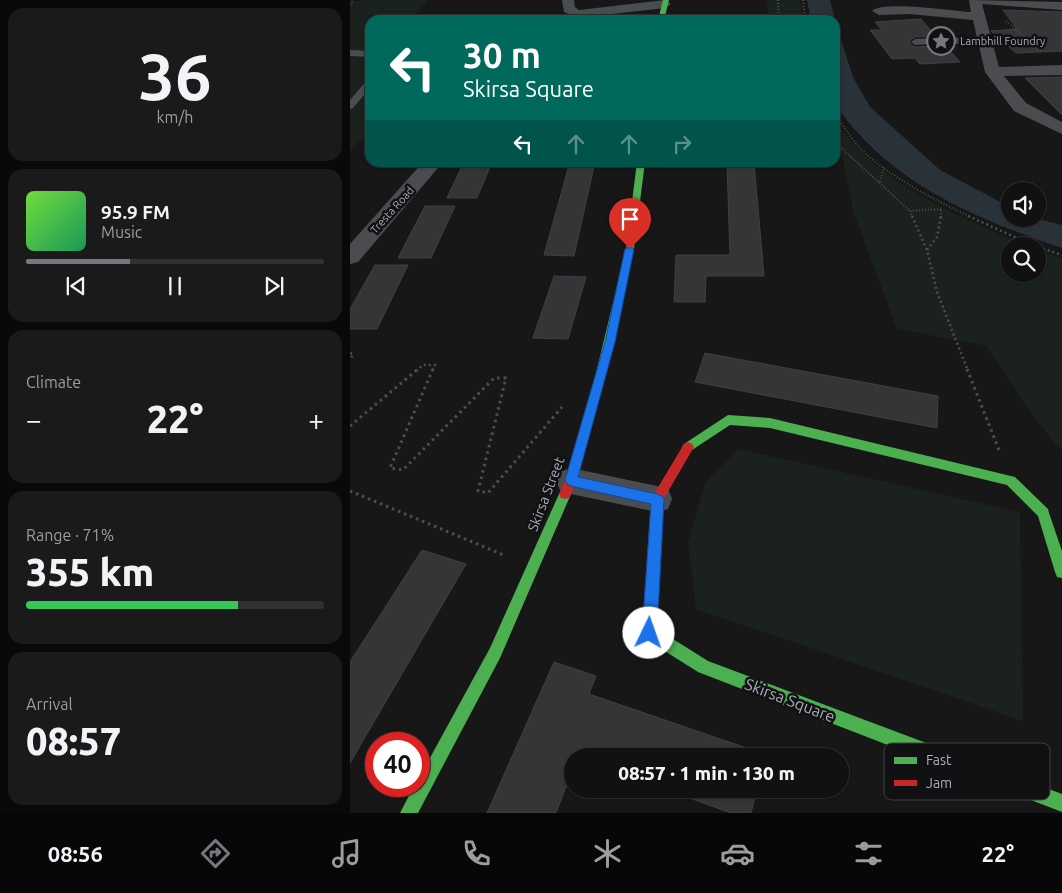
<!DOCTYPE html>
<html lang="en">
<head>
<meta charset="utf-8">
<style>
  :root { --surface:#111; --page:#1a1a1a; --text:#f1f3f6; --muted:#9c9d9f; --line:#303131; --accent:#757880 }
  body { margin:0; font-family:Ubuntu,sans-serif; background:var(--page); color:var(--text); height:100vh; display:flex; flex-direction:column; font-size:19px; white-space:nowrap }
  * { box-sizing:border-box; margin:0 }
  p { font-size:16px; color:var(--muted) }
  .icon { flex:none; width:28px; height:28px; fill:none; stroke:currentColor; stroke-width:2; stroke-linecap:round; stroke-linejoin:round }
  .map { position:relative; flex:1; overflow:hidden }
  .side { display:flex; flex-direction:column; gap:8px; padding:8px; background:#090909; width:350px }
  .side>* { flex:none }
  .hud { position:absolute; left:15px; top:15px; width:475px; height:152px; border-radius:15px; box-shadow:0 1px 4px #0004,0 0 0 1px var(--line); background:#00695c; color:#fff; overflow:hidden }
  .buttons { position:absolute; left:651px; top:182px; display:grid; gap:10px }
  .buttons a { display:grid; place-items:center; width:45px; height:45px; border-radius:50%; background:var(--surface); box-shadow:0 1px 4px #0004,0 0 0 1px var(--line); font-size:25px }
  .speed { position:absolute; left:15px; top:732px; display:flex; gap:10px; font-size:25px; font-weight:700; text-align:center }
  .speed>* { display:grid; place-content:center; width:65px; height:65px; border-radius:50%; background:var(--surface); box-shadow:0 1px 4px #0004,0 0 0 1px var(--line); line-height:1 }
  .speed .limit { border:8px solid #d22; background:#fff; color:#111 }
  .pin { position:absolute; display:grid; place-items:center; width:42px; height:42px; color:#fff; margin:-51px -21px; border-radius:50% 50% 50% 0; rotate:-45deg; box-shadow:0 0 5px #0007 }
  .pin .icon { rotate:45deg }
  .me { position:absolute; width:55px; margin:-28px; rotate:3deg; stroke-linejoin:round; filter:drop-shadow(0 0 4px #0008) }
  .turn { display:flex; align-items:center; gap:18px; height:105px; padding:0 15px; font-size:22px }
  .turn .icon { width:65px; height:65px; stroke-width:2.5 }
  .turn b { display:block; font-size:35px; line-height:42px }
  .lanes { display:flex; align-items:center; height:48px; padding:0 15px; background:#0003; justify-content:center; gap:25px; direction:ltr }
  .lanes .off { opacity:.35 }
  .big { font-size:38px; font-weight:800; line-height:1.1 }
  .side .card { flex:1; display:flex; flex-direction:column; justify-content:center; gap:8px; min-width:0; padding:0 18px; border-radius:15px; background:var(--page) }
  .side .dial { align-items:center; gap:0 }
  .dial b { font-size:65px; line-height:1 }
  .song { display:flex; align-items:center; gap:15px }
  .cover { width:60px; height:60px; border-radius:8px; background:linear-gradient(135deg,hsl(100 70% 55%),hsl(150 70% 35%)) }
  .played { height:5px; border-radius:2px; background:linear-gradient(90deg,var(--accent) 35%,var(--line) 35%) }
  .keys { display:flex; justify-content:space-around; direction:ltr }
  .heat { display:flex; justify-content:space-between; align-items:center; font-size:28px; direction:ltr }
  .charge { height:8px; border-radius:4px; background:linear-gradient(90deg,#34c759 71%,var(--line) 0) }
  .trip { position:absolute; left:214px; top:748px; width:285px; height:50px; border-radius:25px; background:var(--surface); box-shadow:0 1px 4px #0004,0 0 0 1px var(--line); font-weight:800; line-height:50px; text-align:center }
  .menu { display:flex; height:80px; justify-content:space-around; align-items:center; background:#070707; color:var(--muted) }
  .menu .icon { width:35px; height:35px }
  .menu .active { color:var(--accent) }
  .menu b { font-size:22px; color:var(--text) }
  main { display:flex; flex:1; min-height:0 }
  .map>svg:first-child { display:block }
  .green { fill:#1b211c }
  .water { fill:#2a3239 }
  .building { fill:#343537; stroke:#3f4043 }
  .lines { fill:none; stroke-linecap:round; stroke-linejoin:round }
  .path-far2 { stroke:#4d4e52; stroke-width:2; stroke-dasharray:1 2; stroke-linecap:butt }
  .path-far1 { stroke:#4d4e52; stroke-width:2.5; stroke-dasharray:2 3; stroke-linecap:butt }
  .path { stroke:#4d4e52; stroke-width:3; stroke-dasharray:2.5 4; stroke-linecap:butt }
  .lane { fill:#4b4c50; fill-rule:evenodd }
  .street { fill:#4b4c50; fill-rule:evenodd }
  .fast { fill:#4caf50; fill-rule:evenodd }
  .jam { fill:#c62828; fill-rule:evenodd }
  .route { fill:#1a73e8; stroke:#114b97 }
  .labels { text-anchor:middle; dominant-baseline:central; stroke-width:5; stroke-linejoin:round; paint-order:stroke }
  .far-poi-label { font-size:11px; fill:#a8adb8; stroke:#111113; text-anchor:start }
  .far-street-label { font-size:11px; fill:#a8adb8; stroke:#111113 }
  .street-label { font-size:14px; fill:#a8adb8; stroke:#111113 }
  .near-street-label { font-size:16px; fill:#a8adb8; stroke:#111113 }
  .key { fill:#111113; stroke:#3e4045; stroke-width:1 }
  .key-label { font-size:14px; fill:#a8adb8 }
</style>
</head>
<body>
<main>
<section class="side">
<div class="card dial"><b>36</b><p>km/h</p></div>
<div class="card">
<div class="song"><i class="cover"></i><div><b>95.9 FM</b><p>Music</p></div></div>
<div class="played"></div>
<div class="keys"><svg class="icon" aria-label="previous" viewBox="0 0 24 24"><path d="M18 5L8 12l10 7zM5 5v14"/></svg><svg class="icon" aria-label="pause" viewBox="0 0 24 24"><path d="M8 5v14M16 5v14"/></svg><svg class="icon" aria-label="next" viewBox="0 0 24 24"><path d="M6 5l10 7-10 7zM19 5v14"/></svg></div>
</div>
<div class="card"><p>Climate</p>
<div class="heat"><a>−</a><b class="big">22°</b><a>+</a></div>
</div>
<div class="card"><p>Range · 71%</p><b class="big">355 km</b><div class="charge"></div></div>
<div class="card"><p>Arrival</p><b class="big">08:57</b></div>
</section>
<div class="map">
<svg width="712" height="813" viewBox="0 0 712 813">
  <rect width="100%" height="100%" fill="#171717"/>
  <!-- green -->
  <g class="green">
    <path d="M13,0H78L63,17L88,20H20V131L0,151V2Z"/>
    <path d="M416,0H450L453,20H420Z"/>
    <path d="M485,119C524,184 611,216 677,246H660V274H688V250L712,258V451L682,415L637,346L547,329L503,211L492,154L485,146Z"/>
    <path d="M388,449L670,512L673,721L346,609L338,542L355,483Z"/>
  </g>
  <!-- water -->
  <g class="water">
    <path d="M457,0H480L485,20H461Z"/>
    <path d="M485,21L503,77L520,107L590,170L660,207V219H688L712,225V248C638,223 561,192 508,133C499,123 491,114 485,102Z"/>
  </g>
  <!-- building -->
  <g class="building">
    <path d="M653,10L712,12V51L666,53L641,31L667,29Z"/>
    <path d="M571,19L586,36L565,37L560,40V44L565,47L595,45L610,62L570,64L565,58L542,59L520,30H532L525,22Z"/>
    <path d="M712,77V115L675,78Z"/>
    <path d="M114,162H142L127,198H97Z"/>
    <path d="M220,162H245L224,256L194,255Z"/>
    <path d="M377,162H404L414,276H356L355,302H324L326,255H380Z"/>
    <path d="M75,206H105L81,258H48Z"/>
    <path d="M25,265H58L27,329H0V309Z"/>
    <path d="M204,276L236,277L218,339L183,338Z"/>
    <path d="M355,353L588,396L587,428L345,382Z"/>
    <path d="M72,550L116,564L0,763V662Z"/>
    <path d="M204,662L246,676L239,694L414,754V756H222V771L206,813H137Z"/>
    <path d="M315,789H407L401,813H381Z"/>
  </g>
  <g class="lines">
    <!-- path-far2 -->
    <g class="path-far2">
      <path d="M428,0L429,20"/>
      <path d="M453,0L455,20"/>
      <path d="M0,4L3,0"/>
      <path d="M656,21L691,51"/>
      <path d="M485,113C494,127 503,142 515,153C542,178 588,202 621,217"/>
      <path d="M485,142L560,211L562,217"/>
      <path d="M530,182L534,167"/>
      <path d="M560,211L591,209"/>
      <path d="M591,217V210"/>
    </g>
    <!-- path-far1 -->
    <g class="path-far1">
      <path d="M562,216L577,250L587,292L618,371"/>
      <path d="M618,216L685,246"/>
      <path d="M688,247L712,255"/>
      <path d="M577,250L587,237L591,216"/>
      <path d="M0,353L3,354L0,360"/>
      <path d="M66,371L73,365H85L82,371"/>
    </g>
    <!-- path -->
    <g class="path">
      <path d="M83,369L40,468L53,470L144,378H156L128,491L138,493L212,407"/>
      <path d="M617,369L649,450"/>
      <path d="M0,426L68,369"/>
      <path d="M0,491L156,556"/>
    </g>
    <!-- lane -->
    <g class="lane">
      <path d="M598,37L636,40L640,43L636,46L598,43L565,45L561,42L565,39Z"/>
      <path d="M0,50L20,51V57L0,56Z"/>
      <path d="M20,79V88L3,108L0,109V100L17,80Z"/>
    </g>
    <!-- street -->
    <g class="street">
      <path d="M212,0H224L225,7L229,10L315,0L321,4L315,8L227,18L214,12Z"/>
      <path d="M619,0L712,2V10L632,4L649,67L712,65V75L654,76L676,103L712,122V134L664,111L635,72L623,20L559,14L529,15L522,11C532,0 605,11 621,12Z"/>
      <path d="M73,162H93L8,262L0,264V244Z"/>
      <path d="M221,468L307,486L318,489L322,499L318,509L307,512L221,494L210,490L206,481L210,472Z"/>
    </g>
    <!-- fast -->
    <g class="fast">
      <path d="M313,0H319L314,20H308Z"/>
      <path d="M287,162H295L284,249L256,373L251,377L246,373L276,249Z"/>
      <path d="M378,415L420,418L661,476L665,477L698,509L699,513L712,551V578L707,577L705,572L688,516L657,485L420,428L380,425L342,450L338,452L334,450L332,447L334,444Z"/>
      <path d="M215,489L219,490L221,494L150,658L68,813H50L64,786H69V778L140,648L209,494L211,490Z"/>
      <path d="M299,624L358,661L712,794V812L348,672L294,638L292,633L294,626Z"/>
    </g>
    <!-- jam -->
    <g class="jam">
      <path d="M251,369L256,373L227,481L219,498L215,499L211,498L209,494L215,481L246,373Z"/>
      <path d="M338,442L342,444L344,447L313,500L306,631L304,636L299,638L294,636L292,631L301,499L334,444Z"/>
    </g>
  </g>
  <!-- route -->
  <path class="route" d="M280,246L284,249L265,342L228,477L307,494L312,496L314,500L307,633L304,638L299,640L294,638L292,633L301,504L221,486L217,484L215,480L255,342L275,249Z"/>
  <!-- icons -->
  <defs>
    <symbol id="sight-ring" viewBox="-11 -11 22 22"><circle r="9.5" fill="#111113" stroke="#757880" stroke-width="1.5"/><path d="M0-6L1.8-2.2L6-1.7L2.9 1.2L3.7 5.4L0 3.3L-3.7 5.4L-2.9 1.2L-6-1.7L-1.8-2.2Z" fill="#757880"/></symbol>
  </defs>
  <g fill-rule="evenodd">
    <use href="#sight-ring" x="575" y="25" width="32" height="32"/>
  </g>
  <g class="labels">
    <!-- far-poi labels -->
    <g class="far-poi-label">
      <text x="610" y="41">Lambhill Foundry</text>
    </g>
    <!-- far-street labels -->
    <g class="far-street-label">
      <text transform="translate(42 210) rotate(-48)">Tresta Road</text>
    </g>
    <!-- street labels -->
    <g class="street-label">
      <text transform="translate(196 494) rotate(-69)">Skirsa Street</text>
    </g>
    <!-- near-street labels -->
    <g class="near-street-label">
      <text transform="translate(440 700) rotate(21)">Skirsa Square</text>
    </g>
  </g>
  <!-- legend -->
  <rect x="534" y="743" width="166" height="57" rx="8" class="key"/>
  <rect x="544" y="757" width="23" height="7" fill="#4caf50"/>
  <rect x="544" y="780" width="23" height="6" fill="#c62828"/>
  <g class="key-label">
    <text x="576" y="765">Fast</text>
    <text x="576" y="788">Jam</text>
  </g>
</svg>
<div class="buttons">
<a><svg class="icon" aria-label="sound" viewBox="0 0 24 24"><path d="M4 9h4l5-4v14l-5-4H4zM17 9q2 3 0 6"/></svg></a>
<a><svg class="icon" aria-label="search" viewBox="0 0 24 24"><circle cx="10" cy="10" r="6"/><path d="M15 15l6 6"/></svg></a>
</div>
<div class="speed"><div class="limit">40</div></div>
<div class="pin" style="left:280px;top:249px;background:#d93025"><svg class="icon" aria-label="arrive" viewBox="0 0 24 24"><path d="M6 21V4h12l-3 4 3 4H6"/></svg></div>
<svg class="me" style="left:299px;top:633px" viewBox="-20 -20 40 40"><circle r="19" fill="#fff"/><path d="M0-13L10 11 0 6-10 11z" fill="#1a73e8"/></svg>
<div class="trip">08:57 · 1 min · 130 m</div>
<div class="hud">
<div class="turn"><svg class="icon" aria-label="left" viewBox="0 0 24 24"><path d="M17 20v-9H6M10 6l-5 5 5 5"/></svg><div><b>30 m</b>Skirsa Square</div></div>
<div class="lanes"><svg class="icon" aria-label="left" viewBox="0 0 24 24"><path d="M17 20v-9H6M10 6l-5 5 5 5"/></svg><svg class="icon off" aria-label="ahead" viewBox="0 0 24 24"><path d="M12 20V5M6 11l6-6 6 6"/></svg><svg class="icon off" aria-label="ahead" viewBox="0 0 24 24"><path d="M12 20V5M6 11l6-6 6 6"/></svg><svg class="icon off" aria-label="right" viewBox="0 0 24 24"><path d="M7 20v-9h11M14 6l5 5-5 5"/></svg></div>
</div>
</div>
</main>
<nav class="menu">
<b>08:56</b>
<svg class="icon active" aria-label="directions" viewBox="0 0 24 24"><path d="M12 3l9 9-9 9-9-9zM9 14v-3h6M13 9l2 2-2 2"/></svg>
<svg class="icon" aria-label="music" viewBox="0 0 24 24"><path d="M9 18V5l10-2v13"/><circle cx="6" cy="18" r="3"/><circle cx="16" cy="16" r="3"/></svg>
<svg class="icon" aria-label="phone" viewBox="0 0 24 24"><path d="M5 4h4l2 5-3 2q2 4 5 5l2-3 5 2v4C11 20 4 13 5 4z"/></svg>
<svg class="icon" aria-label="climate" viewBox="0 0 24 24"><path d="M12 3v18M4 7l16 10M4 17L20 7"/></svg>
<svg class="icon" aria-label="car" viewBox="0 0 24 24"><path d="M5 17H2v-5l4-1 3-4h7l3 4 3 1v5h-3M9 17h6M6 11h13"/><circle cx="7" cy="17" r="2"/><circle cx="17" cy="17" r="2"/></svg>
<svg class="icon" aria-label="filters" viewBox="0 0 24 24"><path d="M4 7h16M4 17h16"/><circle cx="9" cy="7" r="2"/><circle cx="15" cy="17" r="2"/></svg>
<b>22°</b>
</nav>
</body>
</html>
